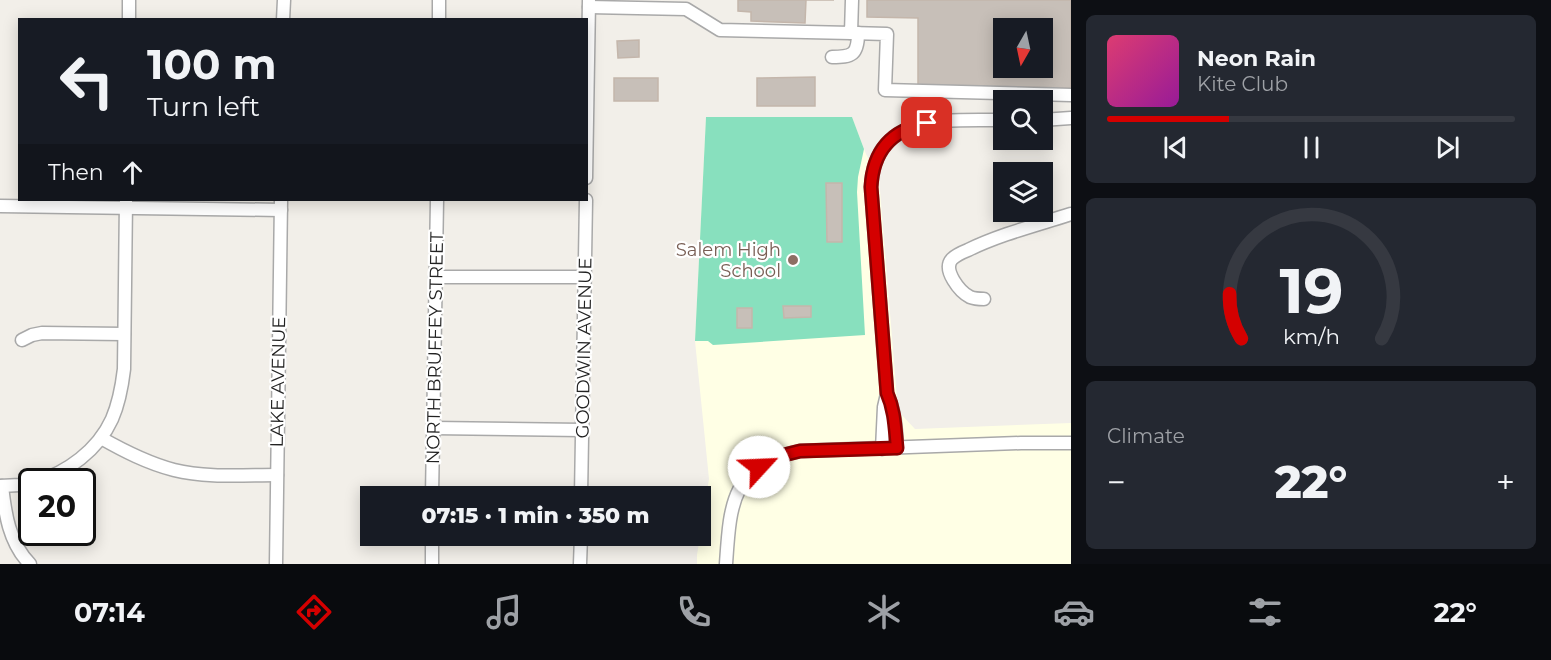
<!DOCTYPE html>
<html lang="en">
<head>
<meta charset="utf-8">
<style>
  :root { --surface:#171b24; --page:#242831; --text:#f1f3f6; --muted:#9ea1a6; --line:#363941; --accent:#d40000 }
  body { margin:0; font-family:Montserrat,sans-serif; background:var(--page); color:var(--text); height:100vh; display:flex; flex-direction:column; font-size:22px; white-space:nowrap }
  * { box-sizing:border-box; margin:0 }
  p { font-size:20px; color:var(--muted) }
  .icon { flex:none; width:33px; height:33px; fill:none; stroke:currentColor; stroke-width:2; stroke-linecap:round; stroke-linejoin:round }
  .map { position:relative; flex:1; overflow:hidden }
  .panel { display:flex; flex-direction:column; gap:15px; padding:15px; background:#0d0f14; width:480px }
  .panel>* { flex:none }
  .hud { position:absolute; left:18px; top:18px; width:570px; height:183px; border-radius:0px; box-shadow:0 3px 15px #0003; background:#171b24; color:var(--text); overflow:hidden }
  .needle { width:39px; rotate:189deg }
  .tools { position:absolute; left:993px; top:18px; display:grid; gap:12px }
  .tools a { display:grid; place-items:center; width:60px; height:60px; border-radius:0px; background:var(--surface); box-shadow:0 3px 15px #0003; font-size:30px }
  .speed { position:absolute; left:18px; top:468px; display:flex; gap:12px; font-size:30px; font-weight:700; text-align:center }
  .speed>* { display:grid; place-content:center; width:78px; height:78px; border-radius:50%; background:var(--surface); box-shadow:0 3px 15px #0003; line-height:1 }
  .speed .limit { border:3px solid #111; border-radius:9px; background:#fff; color:#111 }
  .pin { position:absolute; display:grid; place-items:center; width:51px; height:51px; color:#fff; margin:-26px; border-radius:12px; box-shadow:0 3px 9px #0006 }
  .me { position:absolute; width:66px; margin:-33px; rotate:65deg; stroke-linejoin:round; filter:drop-shadow(0 0 4px #0008) }
  .turn { display:flex; align-items:center; gap:21px; height:126px; padding:0 30px; font-size:27px }
  .turn .icon { width:78px; height:78px; stroke-width:2.5 }
  .turn b { display:block; font-size:42px; line-height:51px }
  .then { display:flex; align-items:center; height:57px; padding:0 30px; background:#0003; gap:12px; font-size:22px }
  .big { font-size:45px; font-weight:800; line-height:1.1 }
  .panel .card { flex:1; display:flex; flex-direction:column; justify-content:center; gap:9px; min-width:0; padding:0 21px; border-radius:9px; background:var(--page) }
  .panel .dial { align-items:center; gap:0 }
  .dial svg { height:156px; overflow:visible; fill:none; stroke:var(--line); stroke-width:7; stroke-linecap:round; text-anchor:middle }
  .dial text { fill:var(--text); stroke:none }
  .song { display:flex; align-items:center; gap:18px }
  .cover { width:72px; height:72px; border-radius:9px; background:linear-gradient(135deg,hsl(340 70% 55%),hsl(300 70% 35%)) }
  .played { height:6px; border-radius:3px; background:linear-gradient(90deg,var(--accent) 30%,var(--line) 30%) }
  .keys { display:flex; justify-content:space-around; direction:ltr }
  .heat { display:flex; justify-content:space-between; align-items:center; font-size:33px; direction:ltr }
  .trip { position:absolute; left:360px; top:486px; width:351px; height:60px; border-radius:0px; background:var(--surface); box-shadow:0 3px 15px #0003; font-weight:800; line-height:60px; text-align:center }
  .dock { display:flex; height:96px; justify-content:space-around; align-items:center; background:#090b0e; color:var(--muted) }
  .dock .icon { width:42px; height:42px }
  .dock .current { color:var(--accent) }
  .dock b { font-size:27px; color:var(--text) }
  main { display:flex; flex:1; min-height:0 }
  .map>svg:first-child { display:block }
  .education { fill:#ffffe5 }
  .pitch { fill:#88e0be }
  .building { fill:#c7bfb8; stroke:#c4b6ab; stroke-width:1.5; fill-rule:evenodd }
  .lines { fill:none; stroke-linecap:round; stroke-linejoin:round }
  .minor-casing { stroke:#a9a9a9; stroke-width:15 }
  .minor { stroke:#fff; stroke-width:12 }
  .route-casing { stroke:#8a0000; stroke-width:15 }
  .route { stroke:#d40000; stroke-width:10 }
  .education-dot { fill:#8d6e63; stroke:#fff; stroke-width:2 }
  .labels { text-anchor:middle; dominant-baseline:central; stroke-width:4.5; stroke-linejoin:round; paint-order:stroke }
  .education-label { font-size:18px; fill:#785e54; stroke:#fff; text-anchor:end }
  .street-label { font-size:18px; fill:#222; stroke:#fff }
</style>
</head>
<body>
<main>
<div class="map">
<svg width="1071" height="564" viewBox="0 0 1071 564">
  <rect width="100%" height="100%" fill="#f2efe9"/>
  <!-- education -->
  <path class="education" d="M706,117H852L866,154L879,178L898,411L915,429L1071,423V564H697V555L709,479L695,341Z"/>
  <!-- pitch -->
  <path class="pitch" d="M706,117H852L864,149L858,177L857,192L865,335L713,345L708,341H695Z"/>
  <!-- building -->
  <g class="building">
    <path d="M738,0H834H806L805,23L751,21V12L738,11Z"/>
    <path d="M867,0H1071V88L918,86V18L867,17ZM1004,28H1042V68H1004Z"/>
    <path d="M639,40V57L618,58L617,41Z"/>
    <path d="M815,77V106H757V78Z"/>
    <rect x="614" y="78" width="44" height="23"/>
    <path d="M826,183H842V242H827Z"/>
    <path d="M783,306H811V317L784,318Z"/>
    <rect x="737" y="308" width="15" height="20"/>
  </g>
  <g class="lines">
    <defs>
      <g id="minor">
        <path d="M589,7L686,9L720,30L851,33L852,0"/>
        <path d="M129,20V0"/>
        <path d="M283,20L284,0"/>
        <path d="M439,20V0"/>
        <path d="M851,33L887,34L885,90L1071,95"/>
        <path d="M832,57C852,57 858,55 858,33"/>
        <path d="M1042,120L1071,118"/>
        <path d="M586,178L589,1"/>
        <path d="M0,206L281,210"/>
        <path d="M435,277H585"/>
        <path d="M984,299C979,299 975,299 970,297C960,292 942,270 952,259C956,255 963,252 968,250C1001,234 1037,225 1071,214"/>
        <path d="M22,340L32,335L42,333L124,334"/>
        <path d="M887,394C895,411 896,429 897,448"/>
        <path d="M433,428L582,430"/>
        <path d="M101,438C124,451 147,463 174,470C206,478 243,475 277,475"/>
        <path d="M882,449L884,407L887,394L871,187C875,111 948,121 1004,120"/>
        <path d="M35,482C67,473 98,450 112,419C119,403 122,386 124,369L126,200"/>
        <path d="M0,486L20,485L32,482"/>
        <path d="M2,486C5,513 9,543 30,564"/>
        <path d="M432,496L437,200"/>
        <path d="M581,496L586,200"/>
        <path d="M276,564L281,200"/>
        <path d="M432,564V536"/>
        <path d="M580,564L581,536"/>
        <path d="M726,564C730,505 731,465 800,451L1021,443H1071"/>
      </g>
    </defs>
    <!-- minor casing -->
    <use href="#minor" class="minor-casing"/>
    <!-- minor -->
    <use href="#minor" class="minor"/>
  </g>
  <g class="lines">
    <defs>
      <path id="route" d="M759,467L771,460L784,455L800,451L897,448C895,429 895,411 887,393L871,187C873,151 891,130 927,123"/>
    </defs>
    <!-- route casing -->
    <use href="#route" class="route-casing"/>
    <!-- route -->
    <use href="#route" class="route"/>
  </g>
  <!-- markers -->
  <circle class="education-dot" cx="793" cy="260" r="6"/>
  <g class="labels">
    <!-- education labels -->
    <g class="education-label">
      <text x="781" y="250">Salem High<tspan x="781" dy="21">School</tspan></text>
    </g>
    <!-- street labels -->
    <g class="street-label">
      <text transform="translate(435 348) rotate(-89)">NORTH BRUFFEY STREET</text>
      <text transform="translate(584 348) rotate(-89)">GOODWIN AVENUE</text>
      <text transform="translate(278 382) rotate(-89)">LAKE AVENUE</text>
    </g>
  </g>
</svg>
<div class="tools">
<a><svg class="needle" viewBox="-14 -14 28 28"><path d="M0-13l5 13h-10z" fill="#e53935"/><path d="M0 13l5-13h-10z" fill="#9ea1a6"/></svg></a>
<a><svg class="icon" aria-label="search" viewBox="0 0 24 24"><circle cx="10" cy="10" r="6"/><path d="M15 15l6 6"/></svg></a>
<a><svg class="icon" aria-label="layers" viewBox="0 0 24 24"><path d="M12 4l9 5-9 5-9-5zM3 14l9 5 9-5"/></svg></a>
</div>
<div class="speed"><div class="limit">20</div></div>
<div class="pin" style="left:927px;top:123px;background:#d93025"><svg class="icon" aria-label="arrive" viewBox="0 0 24 24"><path d="M6 21V4h12l-3 4 3 4H6"/></svg></div>
<svg class="me" style="left:759px;top:467px" viewBox="-20 -20 40 40"><circle r="19" fill="#fff"/><path d="M0-13L10 11 0 6-10 11z" fill="#d40000"/></svg>
<div class="trip">07:15 · 1 min · 350 m</div>
<div class="hud">
<div class="turn"><svg class="icon" aria-label="left" viewBox="0 0 24 24"><path d="M17 20v-9H6M10 6l-5 5 5 5"/></svg><div><b>100 m</b>Turn left</div></div>
<div class="then">Then<svg class="icon" aria-label="ahead" viewBox="0 0 24 24"><path d="M12 20V5M6 11l6-6 6 6"/></svg></div>
</div>
</div>
<section class="panel">
<div class="card">
<div class="song"><i class="cover"></i><div><b>Neon Rain</b><p>Kite Club</p></div></div>
<div class="played"></div>
<div class="keys"><svg class="icon" aria-label="previous" viewBox="0 0 24 24"><path d="M18 5L8 12l10 7zM5 5v14"/></svg><svg class="icon" aria-label="pause" viewBox="0 0 24 24"><path d="M8 5v14M16 5v14"/></svg><svg class="icon" aria-label="next" viewBox="0 0 24 24"><path d="M6 5l10 7-10 7zM19 5v14"/></svg></div>
</div>
<div class="card dial"><svg viewBox="0 0 100 80">
<path d="M14 69A42 42 0 1 1 86 69"/>
<path d="M14 69A42 42 0 0 1 8 46" stroke="#d40000"/>
<text x="50" y="56" font-size="32" font-weight="700">19</text>
<text x="50" y="72" font-size="11">km/h</text>
</svg></div>
<div class="card"><p>Climate</p>
<div class="heat"><a>−</a><b class="big">22°</b><a>+</a></div>
</div>
</section>
</main>
<nav class="dock">
<b>07:14</b>
<svg class="icon current" aria-label="directions" viewBox="0 0 24 24"><path d="M12 3l9 9-9 9-9-9zM9 14v-3h6M13 9l2 2-2 2"/></svg>
<svg class="icon" aria-label="music" viewBox="0 0 24 24"><path d="M9 18V5l10-2v13"/><circle cx="6" cy="18" r="3"/><circle cx="16" cy="16" r="3"/></svg>
<svg class="icon" aria-label="phone" viewBox="0 0 24 24"><path d="M5 4h4l2 5-3 2q2 4 5 5l2-3 5 2v4C11 20 4 13 5 4z"/></svg>
<svg class="icon" aria-label="climate" viewBox="0 0 24 24"><path d="M12 3v18M4 7l16 10M4 17L20 7"/></svg>
<svg class="icon" aria-label="car" viewBox="0 0 24 24"><path d="M5 17H2v-5l4-1 3-4h7l3 4 3 1v5h-3M9 17h6M6 11h13"/><circle cx="7" cy="17" r="2"/><circle cx="17" cy="17" r="2"/></svg>
<svg class="icon" aria-label="filters" viewBox="0 0 24 24"><path d="M4 7h16M4 17h16"/><circle cx="9" cy="7" r="2"/><circle cx="15" cy="17" r="2"/></svg>
<b>22°</b>
</nav>
</body>
</html>
